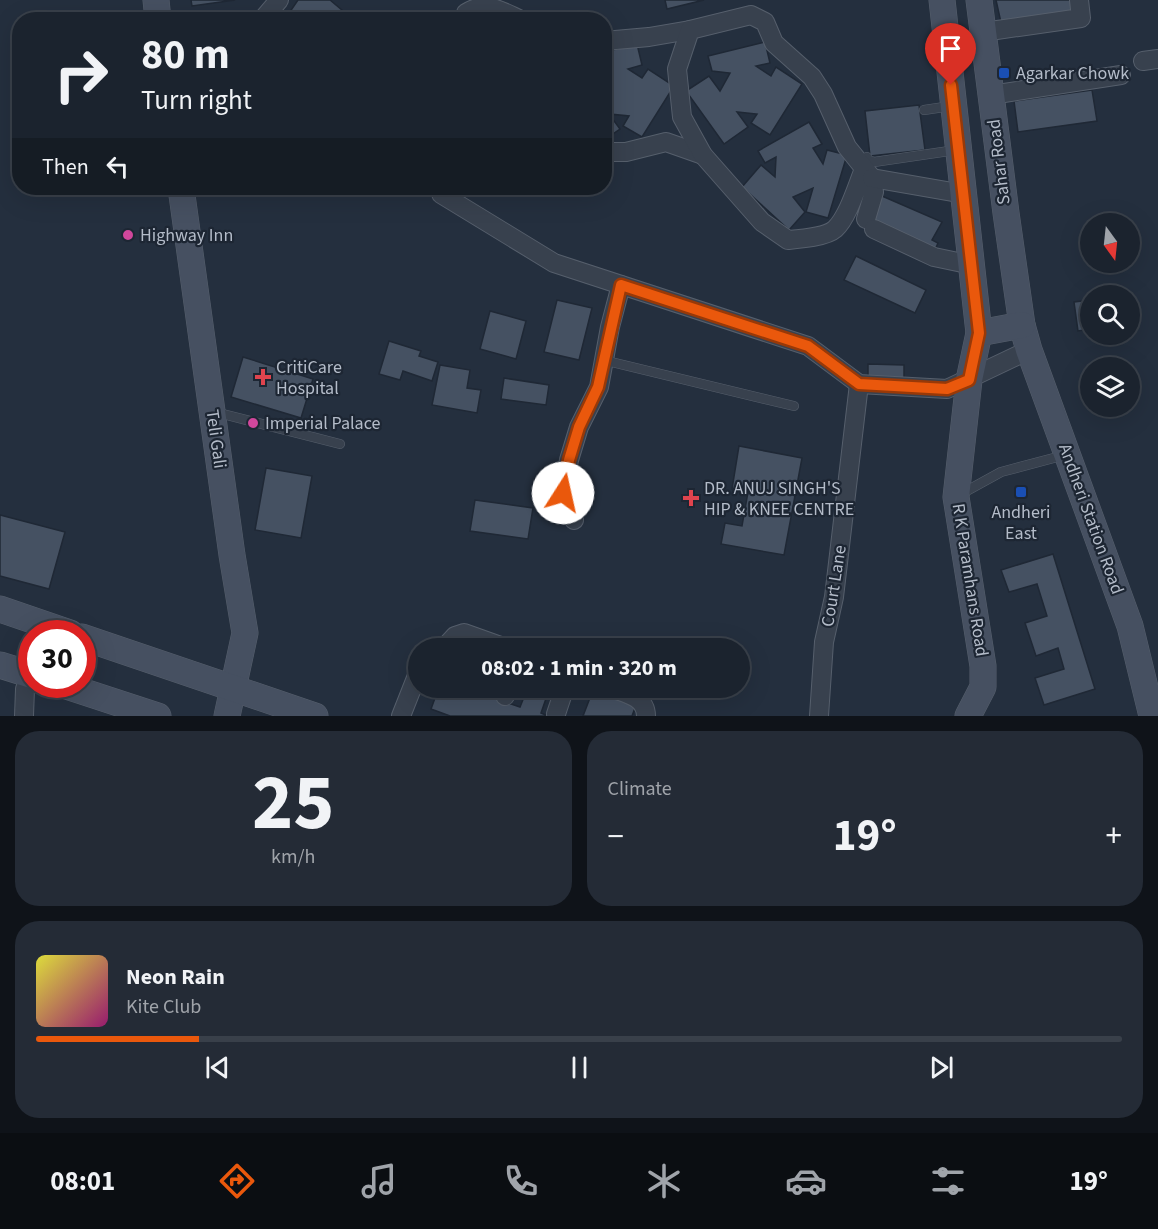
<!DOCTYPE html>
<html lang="en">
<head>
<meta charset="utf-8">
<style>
  :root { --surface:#1b232e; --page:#242b36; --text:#f1f3f6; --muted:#a0a4aa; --line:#39404a; --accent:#ea580c }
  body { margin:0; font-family:"Source Sans 3",sans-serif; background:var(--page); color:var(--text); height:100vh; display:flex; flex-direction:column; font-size:22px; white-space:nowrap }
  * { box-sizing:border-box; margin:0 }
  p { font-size:20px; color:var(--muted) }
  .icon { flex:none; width:33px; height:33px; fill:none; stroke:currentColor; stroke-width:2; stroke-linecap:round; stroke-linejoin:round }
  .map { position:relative; height:716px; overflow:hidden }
  .panel { display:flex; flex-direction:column; gap:15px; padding:15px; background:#0f1319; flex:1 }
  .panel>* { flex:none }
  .guide { position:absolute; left:12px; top:12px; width:600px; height:183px; border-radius:24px; box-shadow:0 6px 24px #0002,0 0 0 2px var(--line); background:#1b232e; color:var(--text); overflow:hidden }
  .needle { width:39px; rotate:165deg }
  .tools { position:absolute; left:1080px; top:213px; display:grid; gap:12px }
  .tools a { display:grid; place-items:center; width:60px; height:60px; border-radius:50%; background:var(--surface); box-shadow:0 6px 24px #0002,0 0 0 2px var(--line); font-size:30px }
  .speed { position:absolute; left:18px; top:620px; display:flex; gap:12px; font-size:30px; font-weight:700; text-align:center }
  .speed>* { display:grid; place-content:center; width:78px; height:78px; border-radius:50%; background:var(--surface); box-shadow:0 6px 24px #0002,0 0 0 2px var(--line); line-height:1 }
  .speed .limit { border:9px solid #d22; background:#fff; color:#111 }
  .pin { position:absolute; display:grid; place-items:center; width:51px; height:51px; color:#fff; margin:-62px -26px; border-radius:50% 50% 50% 0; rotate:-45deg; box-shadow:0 0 6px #0007 }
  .pin .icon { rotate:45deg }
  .me { position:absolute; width:66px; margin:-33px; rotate:10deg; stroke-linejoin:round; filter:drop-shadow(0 0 4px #0008) }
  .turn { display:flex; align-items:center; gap:21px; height:126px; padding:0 30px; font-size:27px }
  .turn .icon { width:78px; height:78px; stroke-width:2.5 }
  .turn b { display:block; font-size:42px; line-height:51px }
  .then { display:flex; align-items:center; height:57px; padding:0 30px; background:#0003; gap:12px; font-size:22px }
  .big { font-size:45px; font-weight:700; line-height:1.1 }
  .panel .card { flex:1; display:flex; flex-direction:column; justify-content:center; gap:9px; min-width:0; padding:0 21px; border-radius:24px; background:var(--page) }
  .panel .dial { align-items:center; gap:0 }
  .dial b { font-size:78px; line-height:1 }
  .song { display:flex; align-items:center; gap:18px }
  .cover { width:72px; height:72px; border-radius:9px; background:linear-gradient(135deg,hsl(60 70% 55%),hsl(320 70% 35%)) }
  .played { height:6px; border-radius:3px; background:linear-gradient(90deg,var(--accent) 15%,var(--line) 15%) }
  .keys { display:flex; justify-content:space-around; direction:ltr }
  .heat { display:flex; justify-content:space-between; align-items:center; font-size:33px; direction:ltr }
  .panel .tiles { flex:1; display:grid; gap:15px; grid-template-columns:1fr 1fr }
  .card:last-child { grid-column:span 2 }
  .trip { position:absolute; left:408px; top:638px; width:342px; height:60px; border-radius:30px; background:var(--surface); box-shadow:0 6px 24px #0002,0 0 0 2px var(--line); font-weight:700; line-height:60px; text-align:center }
  .menu { display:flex; height:96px; justify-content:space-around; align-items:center; background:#0b0e12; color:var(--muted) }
  .menu .icon { width:42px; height:42px }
  .menu .on { color:var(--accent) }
  .menu b { font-size:27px; color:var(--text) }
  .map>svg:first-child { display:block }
  .building { fill:#455162; stroke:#1f2835; stroke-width:1.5 }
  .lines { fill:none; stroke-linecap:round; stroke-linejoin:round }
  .lane-casing { stroke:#565f6c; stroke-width:10 }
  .street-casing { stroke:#565f6c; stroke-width:20 }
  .secondary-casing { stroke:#565f6c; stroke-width:27 }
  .lane { stroke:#38414e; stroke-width:9 }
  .street { stroke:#38414e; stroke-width:18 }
  .secondary { stroke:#465061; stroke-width:26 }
  .route-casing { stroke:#983908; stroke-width:15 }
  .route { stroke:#ea580c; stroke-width:10 }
  .transit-dot { fill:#1a4fb4; stroke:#1d2633; stroke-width:2 }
  .hotel-dot { fill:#d1479c; stroke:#1d2633; stroke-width:2 }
  .health-dot { fill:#e0444e; stroke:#1d2633; stroke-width:2 }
  .labels { text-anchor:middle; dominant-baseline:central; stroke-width:4.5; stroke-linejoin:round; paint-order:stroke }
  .poi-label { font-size:18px; fill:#b4bcc9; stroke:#1d2633; text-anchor:start }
  .street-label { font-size:18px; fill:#b4bcc9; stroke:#1d2633 }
</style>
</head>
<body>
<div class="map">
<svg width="1158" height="716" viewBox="0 0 1158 716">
  <rect width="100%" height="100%" fill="#242f3e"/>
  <!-- building -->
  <g class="building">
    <path d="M191,0H235L192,6Z"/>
    <path d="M298,0H330L349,16L348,20H289L287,16Z"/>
    <path d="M665,0H704L667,9Z"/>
    <path d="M996,0H1073L1076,15L1002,27Z"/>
    <path d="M765,42L770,63L756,66L771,76L776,67L802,84L770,135L751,123L757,114L737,112L748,127L724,144L686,91L709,76L720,91L730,73L712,71L708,56Z"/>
    <path d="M637,44L642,65L628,69L642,78L648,69L674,86L642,137L623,126L629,116L609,114L620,129L604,140V52Z"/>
    <path d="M1092,90L1097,121L1018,132L1014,101Z"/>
    <path d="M919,105L925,150L870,156L865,111Z"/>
    <path d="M809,122L822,144L813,148L823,164L827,150L847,155L828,218L806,212L813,188L793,197L805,212L789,230L742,187L761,165L775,177L776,157L765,163L758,151Z"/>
    <path d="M882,196L942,222L932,240L938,243L934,252L869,224Z"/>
    <path d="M856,256L926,290L915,313L844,280Z"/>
    <path d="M557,300L592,308L579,360L544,352Z"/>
    <path d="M1090,300V329L1078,331L1074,302Z"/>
    <path d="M490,311L526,321L516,359L480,349Z"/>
    <path d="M389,341L421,351L419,356L438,362L432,381L403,371L400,380L379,374Z"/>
    <path d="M243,357L313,379L301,418L231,397Z"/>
    <path d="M868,364L904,365V378L868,377Z"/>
    <path d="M440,365L470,370L467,388L481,390L477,413L432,405Z"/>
    <path d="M504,378L549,385L546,405L501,399Z"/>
    <path d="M739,446L802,458L784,555L721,544L725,523L742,526L748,492L732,489Z"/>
    <path d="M266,468L312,476L301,538L255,530Z"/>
    <path d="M475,500L533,508L528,539L470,531Z"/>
    <path d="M0,515L65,532L49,589L0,576Z"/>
    <path d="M1053,554L1095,689L1044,705L1035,678L1064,669L1058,648L1036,656L1025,623L1047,616L1037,584L1009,592L1001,570Z"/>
    <path d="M439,687H487L484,695L520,707L528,687H550L541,713L548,716H450L431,709Z"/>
    <path d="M593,690L636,705L632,716H583Z"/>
  </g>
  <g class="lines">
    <defs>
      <g id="lane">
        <path d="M924,110L951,106"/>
        <path d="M867,157L868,160L874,162L956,150"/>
        <path d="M603,360L794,406"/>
        <path d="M215,412L340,444"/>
        <path d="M961,494L1001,472L1065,455"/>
      </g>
      <g id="street">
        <path d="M262,20L279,0"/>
        <path d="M464,20L466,13C486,0 501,11 521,20"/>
        <path d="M983,32L1081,18L1079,0"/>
        <path d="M604,41L649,37L690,30"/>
        <path d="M1143,61L1158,59"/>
        <path d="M991,95L1121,75"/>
        <path d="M604,152H626L666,142L703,155"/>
        <path d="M864,169C857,186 848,217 835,229C826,237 800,239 788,240L762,222L703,155L682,117L677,69L690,30L751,15L765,22L774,43L812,77L823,94L847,147L872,178L874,192L866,219"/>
        <path d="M872,178L964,194"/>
        <path d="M441,194L554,263L808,346L859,384L947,389L1029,350"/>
        <path d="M874,229L934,257L972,265"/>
        <path d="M574,520L563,493L569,460L579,427L599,387L610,327L621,285"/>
        <path d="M444,648L455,636L464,633L506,648"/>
        <path d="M608,687C624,693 646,696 646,716"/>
        <path d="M505,696L509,687"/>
        <path d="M556,714L565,687"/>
        <path d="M24,716L25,689L32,674"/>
        <path d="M401,716L418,673"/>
        <path d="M819,716L824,642L834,597L859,384"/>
      </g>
      <g id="secondary">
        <path d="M156,0L158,20"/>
        <path d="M942,0L979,333L969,380L956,497L983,666V687L968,716"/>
        <path d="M979,0L1006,213L1022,325L1029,350L1130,626L1152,716"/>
        <path d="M181,188L232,555L245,633L227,716"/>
        <path d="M979,333L1022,325"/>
        <path d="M0,609L70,633"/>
        <path d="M82,637L315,716"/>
        <path d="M0,665L32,675"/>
        <path d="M60,684L158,716"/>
      </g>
    </defs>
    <!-- lane casing -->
    <use href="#lane" class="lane-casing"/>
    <!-- street casing -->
    <use href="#street" class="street-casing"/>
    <!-- secondary casing -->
    <use href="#secondary" class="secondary-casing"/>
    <!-- lane -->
    <use href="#lane" class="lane"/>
    <!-- street -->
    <use href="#street" class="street"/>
    <!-- secondary -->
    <use href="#secondary" class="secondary"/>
  </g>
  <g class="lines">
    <defs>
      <path id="route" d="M563,493L569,460L579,427L598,387L621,285L808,346L859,384L947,389L969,380L979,333L951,85"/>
    </defs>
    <!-- route casing -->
    <use href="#route" class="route-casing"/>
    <!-- route -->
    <use href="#route" class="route"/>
  </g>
  <!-- markers -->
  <g class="transit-dot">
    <rect x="998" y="67" width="12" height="12" rx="3"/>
    <rect x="1015" y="486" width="12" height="12" rx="3"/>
  </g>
  <g class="hotel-dot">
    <circle cx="128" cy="235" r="6"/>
    <circle cx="253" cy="423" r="6"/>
  </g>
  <g class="health-dot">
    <path d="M260 368h6v6h6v6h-6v6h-6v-6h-6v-6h6z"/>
    <path d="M688 489h6v6h6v6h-6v6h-6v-6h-6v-6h6z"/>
  </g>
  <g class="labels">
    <!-- poi labels -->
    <g class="poi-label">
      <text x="1016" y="73">Agarkar Chowk</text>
      <text x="140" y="235">Highway Inn</text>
      <text x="276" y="367">CritiCare<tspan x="276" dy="21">Hospital</tspan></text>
      <text x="265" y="423">Imperial Palace</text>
      <text x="704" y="488">DR. ANUJ SINGH'S<tspan x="704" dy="21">HIP &amp; KNEE CENTRE</tspan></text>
      <text x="1021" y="512" text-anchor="middle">Andheri<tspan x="1021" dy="21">East</tspan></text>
    </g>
    <!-- street labels -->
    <g class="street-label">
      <text transform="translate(999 162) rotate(-97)">Sahar Road</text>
      <text transform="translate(216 439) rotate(82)">Teli Gali</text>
      <text transform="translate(1091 519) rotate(70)">Andheri Station Road</text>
      <text transform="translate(970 580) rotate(81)">R K Paramhans Road</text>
      <text transform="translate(834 586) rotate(-81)">Court Lane</text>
    </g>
  </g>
</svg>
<div class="tools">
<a><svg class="needle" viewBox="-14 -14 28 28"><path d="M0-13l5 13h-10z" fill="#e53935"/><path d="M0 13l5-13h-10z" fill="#a0a4aa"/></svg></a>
<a><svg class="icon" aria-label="search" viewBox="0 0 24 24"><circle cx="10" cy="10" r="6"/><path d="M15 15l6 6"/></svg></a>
<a><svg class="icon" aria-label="layers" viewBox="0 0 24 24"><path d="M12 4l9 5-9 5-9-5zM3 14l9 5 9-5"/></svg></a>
</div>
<div class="speed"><div class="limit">30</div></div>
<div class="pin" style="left:951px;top:85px;background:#d93025"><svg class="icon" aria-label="arrive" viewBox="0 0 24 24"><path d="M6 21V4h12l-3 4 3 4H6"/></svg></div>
<svg class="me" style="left:563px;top:493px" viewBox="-20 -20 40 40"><circle r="19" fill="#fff"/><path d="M0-13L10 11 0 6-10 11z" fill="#ea580c"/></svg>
<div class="trip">08:02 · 1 min · 320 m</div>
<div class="guide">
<div class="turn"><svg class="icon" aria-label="right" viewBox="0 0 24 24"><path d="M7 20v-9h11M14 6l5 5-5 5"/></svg><div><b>80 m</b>Turn right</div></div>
<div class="then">Then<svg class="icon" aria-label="left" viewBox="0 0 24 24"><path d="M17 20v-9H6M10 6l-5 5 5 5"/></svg></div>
</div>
</div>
<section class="panel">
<div class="tiles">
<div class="card dial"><b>25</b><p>km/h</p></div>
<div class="card"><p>Climate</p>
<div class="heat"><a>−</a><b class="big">19°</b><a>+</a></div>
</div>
<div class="card">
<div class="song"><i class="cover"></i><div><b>Neon Rain</b><p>Kite Club</p></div></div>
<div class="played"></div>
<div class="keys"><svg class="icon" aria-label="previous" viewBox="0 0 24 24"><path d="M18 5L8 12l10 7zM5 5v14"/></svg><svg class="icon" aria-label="pause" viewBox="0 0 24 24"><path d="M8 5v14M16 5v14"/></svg><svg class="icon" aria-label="next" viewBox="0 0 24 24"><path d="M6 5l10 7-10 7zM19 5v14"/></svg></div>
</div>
</div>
</section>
<nav class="menu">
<b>08:01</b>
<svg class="icon on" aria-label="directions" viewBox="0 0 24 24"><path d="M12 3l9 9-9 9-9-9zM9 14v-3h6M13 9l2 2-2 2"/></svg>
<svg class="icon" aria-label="music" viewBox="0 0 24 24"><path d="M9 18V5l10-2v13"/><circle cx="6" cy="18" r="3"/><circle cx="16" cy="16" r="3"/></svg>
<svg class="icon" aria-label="phone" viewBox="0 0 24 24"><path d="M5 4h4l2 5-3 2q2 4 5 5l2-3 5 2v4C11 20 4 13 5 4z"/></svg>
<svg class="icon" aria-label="climate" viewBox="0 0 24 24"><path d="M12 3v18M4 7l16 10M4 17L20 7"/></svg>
<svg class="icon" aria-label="car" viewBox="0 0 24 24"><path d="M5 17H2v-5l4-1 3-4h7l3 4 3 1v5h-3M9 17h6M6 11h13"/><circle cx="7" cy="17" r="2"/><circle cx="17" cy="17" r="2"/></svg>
<svg class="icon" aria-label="filters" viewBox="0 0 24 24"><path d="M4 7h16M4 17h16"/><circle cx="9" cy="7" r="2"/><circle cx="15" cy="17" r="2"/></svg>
<b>19°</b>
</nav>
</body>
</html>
